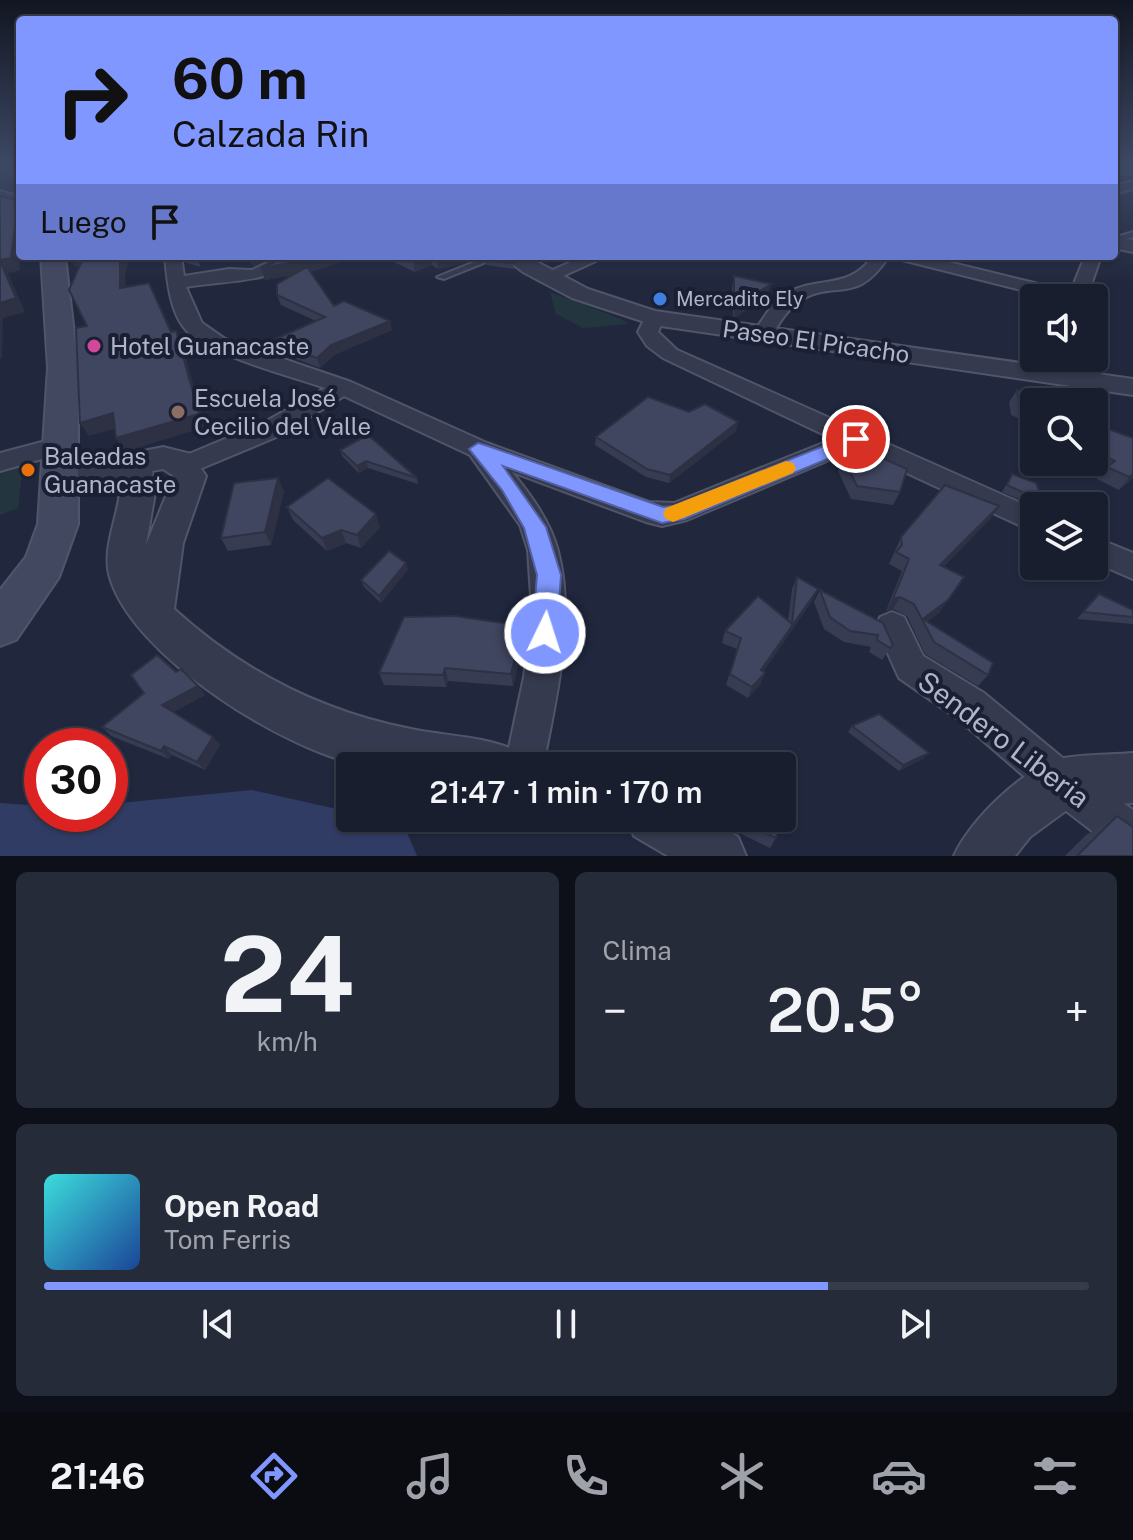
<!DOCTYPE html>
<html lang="es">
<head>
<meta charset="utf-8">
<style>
  :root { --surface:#191e2e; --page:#262b3a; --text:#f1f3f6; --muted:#9fa2aa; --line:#373c4a; --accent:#8097ff }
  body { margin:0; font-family:"Public Sans",sans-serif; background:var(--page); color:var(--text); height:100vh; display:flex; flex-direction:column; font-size:30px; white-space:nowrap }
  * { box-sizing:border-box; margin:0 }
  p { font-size:26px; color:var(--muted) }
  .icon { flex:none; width:44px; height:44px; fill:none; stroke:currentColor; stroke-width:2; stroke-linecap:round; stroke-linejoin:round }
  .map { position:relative; height:856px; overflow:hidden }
  .panel { display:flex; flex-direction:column; gap:16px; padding:16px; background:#0e1019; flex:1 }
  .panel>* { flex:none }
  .top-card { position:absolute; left:16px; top:16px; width:1102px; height:244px; border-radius:8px; box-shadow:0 2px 6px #0004,0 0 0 2px var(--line); background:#8097ff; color:#111; overflow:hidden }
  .fabs { position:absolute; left:1020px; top:284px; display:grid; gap:16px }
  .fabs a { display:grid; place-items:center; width:88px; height:88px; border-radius:8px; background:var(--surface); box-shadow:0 2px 6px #0004,0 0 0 2px var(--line); font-size:40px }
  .speed { position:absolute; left:24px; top:728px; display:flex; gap:16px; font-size:40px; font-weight:700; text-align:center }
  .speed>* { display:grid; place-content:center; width:104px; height:104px; border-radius:50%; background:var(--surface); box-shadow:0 2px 6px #0004,0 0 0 2px var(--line); line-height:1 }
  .speed .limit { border:12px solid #d22; background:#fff; color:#111 }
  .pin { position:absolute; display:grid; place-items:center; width:68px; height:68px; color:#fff; margin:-34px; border:4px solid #fff; border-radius:50%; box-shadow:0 2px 8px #0007 }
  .me { position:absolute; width:88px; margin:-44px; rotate:4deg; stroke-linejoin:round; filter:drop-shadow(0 0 6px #0008) }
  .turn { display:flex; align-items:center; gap:28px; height:168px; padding:0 24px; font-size:36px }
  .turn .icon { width:104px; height:104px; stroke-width:2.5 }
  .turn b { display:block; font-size:56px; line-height:68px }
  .then { display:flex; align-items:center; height:76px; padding:0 24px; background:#0003; gap:16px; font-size:30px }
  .big { font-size:60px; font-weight:600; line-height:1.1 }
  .panel .tile { flex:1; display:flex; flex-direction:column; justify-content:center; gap:12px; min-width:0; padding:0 28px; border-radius:12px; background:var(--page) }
  .panel .dial { align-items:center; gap:0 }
  .dial b { font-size:104px; line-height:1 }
  .song { display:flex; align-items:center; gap:24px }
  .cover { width:96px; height:96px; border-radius:12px; background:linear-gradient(135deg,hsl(180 70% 55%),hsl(220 70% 35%)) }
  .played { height:8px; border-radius:4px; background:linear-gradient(90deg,var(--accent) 75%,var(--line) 75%) }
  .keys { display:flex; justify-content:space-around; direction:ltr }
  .heat { display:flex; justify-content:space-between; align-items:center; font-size:44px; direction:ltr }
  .panel .tiles { flex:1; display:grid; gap:16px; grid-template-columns:1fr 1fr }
  .tile:last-child { grid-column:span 2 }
  .trip { position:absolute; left:336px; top:752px; width:460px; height:80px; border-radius:8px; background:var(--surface); box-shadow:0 2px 6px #0004,0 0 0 2px var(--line); font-weight:600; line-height:80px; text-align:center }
  .dock { display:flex; height:128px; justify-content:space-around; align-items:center; background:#0a0c12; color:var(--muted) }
  .dock .icon { width:56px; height:56px }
  .dock .active { color:var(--accent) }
  .dock b { font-size:36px; color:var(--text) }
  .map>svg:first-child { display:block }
  .green { fill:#23363f }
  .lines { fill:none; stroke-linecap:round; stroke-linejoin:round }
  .river { fill:#313c65; fill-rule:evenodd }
  .service-casing { stroke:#505569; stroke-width:4 }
  .minor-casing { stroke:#505569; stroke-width:4 }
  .tertiary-casing { stroke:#505569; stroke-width:4 }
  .secondary-casing { stroke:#505569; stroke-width:4 }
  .service { fill:#353a4e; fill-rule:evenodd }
  .minor { fill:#353a4e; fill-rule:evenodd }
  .tertiary { fill:#353a4e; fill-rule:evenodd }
  .secondary { fill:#434861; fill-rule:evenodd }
  .wall { fill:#373c53 }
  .shaded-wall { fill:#2d3143 }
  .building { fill:#404660; stroke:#2d3143; stroke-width:2 }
  .route { fill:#8097ff; stroke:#5362a6; stroke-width:2 }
  .slow { fill:#f59e0b }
  .shop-dot { fill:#3f7fe0; stroke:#1a1f33; stroke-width:3 }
  .hotel-dot { fill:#d1479c; stroke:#1a1f33; stroke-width:3 }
  .education-dot { fill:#8d6e63; stroke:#1a1f33; stroke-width:3 }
  .food-dot { fill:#e8710a; stroke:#1a1f33; stroke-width:3 }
  .labels { text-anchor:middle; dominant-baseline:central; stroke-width:8; stroke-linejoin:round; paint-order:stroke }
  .far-poi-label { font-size:20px; fill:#b1b5c9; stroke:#1a1f33; text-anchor:start }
  .street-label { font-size:24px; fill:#b1b5c9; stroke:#1a1f33 }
  .poi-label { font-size:24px; fill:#b1b5c9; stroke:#1a1f33; text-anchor:start }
  .near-street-label { font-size:28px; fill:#b1b5c9; stroke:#1a1f33 }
</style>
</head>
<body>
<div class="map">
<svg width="1133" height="856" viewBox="0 0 1133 856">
  <rect width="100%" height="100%" fill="#21283e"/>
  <!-- green -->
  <g class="green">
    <path d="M550,292L621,319L628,324L583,328L556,314Z"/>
    <path d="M23,464L18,508L0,515V472Z"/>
  </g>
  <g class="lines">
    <!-- river -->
    <path class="river" d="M252,790L350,812V818H377L406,830L417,856H0V803L42,806V814H110V804Z"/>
    <defs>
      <g id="service">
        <path d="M1133,232V237L1114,243V238Z"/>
        <path d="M489,256H501L444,279L437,277Z"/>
        <path d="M719,256H730L732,258L728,260Z"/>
      </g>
      <g id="minor">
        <path d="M1114,165L1133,166V174L1114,173Z"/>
        <path d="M1133,181V189L1114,194V186Z"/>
        <path d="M0,191L20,197V206L0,200Z"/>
        <path d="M165,256H181L184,276L229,269L252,270L281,256H302C275,284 223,280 186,287L202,323L225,339L351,382L487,443L649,502L674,503L833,439L663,358L647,346L638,332L647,314H661L664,318L658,332L677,350L1034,509V532L855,449L687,520L662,526L646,522L512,472C531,495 550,521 558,551C576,620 556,698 543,766H505L524,677L532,611L528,550L520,525L470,455L344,396L281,435L195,471L186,474L177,471L173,465L177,459L263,423L325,388C288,375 215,357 188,332C170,315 167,279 165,256Z"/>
        <path d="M584,256H607L552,281H540L537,277Z"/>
        <path d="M873,256H889C855,308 836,277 798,302C786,311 779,324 771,336L764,338L754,332C764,318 772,302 787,293C820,275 848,291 873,256Z"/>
        <path d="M896,256H924L1051,287L1054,291L1045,296L898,259Z"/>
        <path d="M1085,256H1101L1089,291L1080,296L1071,291Z"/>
        <path d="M61,437L70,439L73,445L70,451L0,471V453Z"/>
        <path d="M1094,537L1133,553V579L1094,562Z"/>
        <path d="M892,612L904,617L923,656L984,693L1076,769L1133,810V856L1118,851L1048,797L958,719L899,678L876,627L880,617Z"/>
      </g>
      <g id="tertiary">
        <path d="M1114,236L1133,240V252L1114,248Z"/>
        <path d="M502,256H526L588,289L655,311L1133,379V395L654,325L572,298L523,272Z"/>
        <path d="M163,447L191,454L206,476L183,543L174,609C242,671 320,711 411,729C444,736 481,736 512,749L519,766C485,766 450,766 415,766C400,766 382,768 366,766C288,753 129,655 109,574C102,543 122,510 121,478L60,492L48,488L44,480L48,472L60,468ZM163,469L174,476L146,545L155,493L152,471Z"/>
        <path d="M1133,753V803L1071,807L1030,837L1015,856H954C969,821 1026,765 1064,758C1086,754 1110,755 1133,753Z"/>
        <path d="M626,818H703L738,837L746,856H668L634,836Z"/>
      </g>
      <path id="secondary" d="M41,256H65L78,368V524L59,577L16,640L0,646V590L26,557L38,524L48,368Z"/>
    </defs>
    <!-- service casing -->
    <use href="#service" class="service-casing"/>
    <!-- minor casing -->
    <use href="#minor" class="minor-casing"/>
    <!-- tertiary casing -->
    <use href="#tertiary" class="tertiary-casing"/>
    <!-- secondary casing -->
    <use href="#secondary" class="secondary-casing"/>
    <!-- service -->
    <use href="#service" class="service"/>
    <!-- minor -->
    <use href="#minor" class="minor"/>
    <!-- tertiary -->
    <use href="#tertiary" class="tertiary"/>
    <!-- secondary -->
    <use href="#secondary" class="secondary"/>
  </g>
  <!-- wall -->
  <g class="wall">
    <path d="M182,256H198L200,267L185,262Z"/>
    <path d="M246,256H274L254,266Z"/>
    <path d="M289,256H358L310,272L334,306L392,330L334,355L320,368L275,351L271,341L316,321L281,305L277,295L294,275L265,280L261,268Z"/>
    <path d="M381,256H482L464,263L438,269L432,265L415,272Z"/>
    <path d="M485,260L513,263L514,269L486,265Z"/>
    <path d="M734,276L768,295L733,319L732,288Z"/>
    <path d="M1017,390L1041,398L1034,402V426L1011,415L1009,402Z"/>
    <path d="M1094,416L1102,427L1133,438V478L1119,490L1097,479L1102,473L1080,462H1094Z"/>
    <path d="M736,431L669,483L646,477L595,445L596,437Z"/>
    <path d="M1034,434V449L1021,450L1029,437Z"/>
    <path d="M340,450L417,478L418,484L368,468L359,473L342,456Z"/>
    <path d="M843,458L900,492L893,505L851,499L838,471Z"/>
    <path d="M1012,474L1036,483L1045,506H1035L1002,492Z"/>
    <path d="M284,491L271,545L228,551L221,538Z"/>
    <path d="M287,507L380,527L361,548L346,543L327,551L293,520Z"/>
    <path d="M991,518L943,567L940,612L927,622L988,675L978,686L925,654L907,616L893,609L886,611L902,571L889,564L901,537Z"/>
    <path d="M408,569L381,603L364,587L361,580Z"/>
    <path d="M797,577L818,589L812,601L763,672L760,685L748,698L726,685L737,649L722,643L725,631L788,621L792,589Z"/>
    <path d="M820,590L893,645L882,660L869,652L871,647L844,642L824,629L814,602Z"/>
    <path d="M1099,594L1133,610V624L1077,619Z"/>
    <path d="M523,626L524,639L513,686L448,681L446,687L384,685L379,673Z"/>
    <path d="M176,672L198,686L205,695L173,712L213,737L220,745L205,770L172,755L169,759L111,736L102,727L144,693Z"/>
    <path d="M852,726L924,758L899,771L848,732Z"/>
    <path d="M1117,816L1133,856H1065L1086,835Z"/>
    <path d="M727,818H782L776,838L770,848L725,826Z"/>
  </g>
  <!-- shaded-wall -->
  <g class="shaded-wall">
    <path d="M20,164V177L0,180V167Z"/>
    <path d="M18,201L20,204L21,256L19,271L8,273L25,312L3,318L2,358L0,359V260Z"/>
    <path d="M69,256H88L92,263L75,267Z"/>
    <path d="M122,256H136L130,257L125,274L127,300L120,288V262Z"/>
    <path d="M250,256H274L254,266Z"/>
    <path d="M320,256H358L310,272L265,280L261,268Z"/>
    <path d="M423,256H430L432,265L415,272L413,261Z"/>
    <path d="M442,256H482L464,263L438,269L436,257Z"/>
    <path d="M771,284L768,295L733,319L735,307Z"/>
    <path d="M390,321L392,330L334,355L320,368L317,358L331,345Z"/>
    <path d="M176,331L182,344L205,427L124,452L116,438Z"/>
    <path d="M113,413L121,427L89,436L80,423Z"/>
    <path d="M738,422L736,431L669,483L670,475Z"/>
    <path d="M366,461L368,468L359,473L357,466Z"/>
    <path d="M1133,474V478L1119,490L1129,477Z"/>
    <path d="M278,478L284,491L271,545L265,532Z"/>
    <path d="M999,506L991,518L932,577L940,565Z"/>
    <path d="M376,514L380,527L361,548L357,535Z"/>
    <path d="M341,530L346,543L327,551L322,538Z"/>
    <path d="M406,563L408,569L381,603L379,596Z"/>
    <path d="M818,589L812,601L756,682L761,670Z"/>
    <path d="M900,597L893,609L886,611L893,599Z"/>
    <path d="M948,600L940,612L924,624L922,620Z"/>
    <path d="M523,626L524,639L513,686L511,674Z"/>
    <path d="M445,668L448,681L446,687L443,675Z"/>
    <path d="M765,673L760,685L748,698L752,687Z"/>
    <path d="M198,686L205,695L170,714L162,705Z"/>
    <path d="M213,737L220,745L205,770L197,762Z"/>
    <path d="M164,746L172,755L169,759L161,751Z"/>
    <path d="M929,753L924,758L899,771L903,765Z"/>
  </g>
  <!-- building -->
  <g class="building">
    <path d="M0,164H20L0,167Z"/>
    <path d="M0,196L18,201L11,258L0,260Z"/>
    <path d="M84,256H122L120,262V288L149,283L171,332L176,331L199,414L116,438L113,413L80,423L76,328L87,326L69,290Z"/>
    <path d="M289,256H320L307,260L261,268Z"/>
    <path d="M403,256H423L413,261Z"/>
    <path d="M495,256H504L513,263L485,260Z"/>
    <path d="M0,261L16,298L0,303Z"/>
    <path d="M307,267L334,306L344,301L390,321L331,345L317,358L271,341L325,317L277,295V284Z"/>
    <path d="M734,276L771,284L734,307Z"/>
    <path d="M1017,390L1041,398L1045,395L1062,402H1034V410L1019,403Z"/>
    <path d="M648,397L689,412L705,404L738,422L670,475L647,469L596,437Z"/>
    <path d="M1094,416L1100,419L1102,427L1133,438V474L1129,477L1107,467L1115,461L1094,451Z"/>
    <path d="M368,435L417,478L366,461L357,466L340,450Z"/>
    <path d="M871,453L907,469L900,492L857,486L843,458Z"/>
    <path d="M1012,474L1036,483L1045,506L1040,500L1007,485Z"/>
    <path d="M278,478L265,532L221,538L234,483Z"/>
    <path d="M328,478L376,514L357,535L341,530L322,538L287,507Z"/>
    <path d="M945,485L999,506L940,565L964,577L948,600L923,619L993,663L988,675L934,642L914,604L900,597L893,599L909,559L896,552L902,545L901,537Z"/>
    <path d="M389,551L406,563L379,596L361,580Z"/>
    <path d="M797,577L818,589L761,670L765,673L752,687L730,674L741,638L725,631L758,596L792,624Z"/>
    <path d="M820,590L883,623L893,645L890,648L877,640L878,635L850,631L830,617Z"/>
    <path d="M1099,594L1133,610V617L1083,612Z"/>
    <path d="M455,616L523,626L511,674L445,668L443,675L379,673L404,617Z"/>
    <path d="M157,655L176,672L181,669L198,686L162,705L213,737L197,762L164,746L161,751L102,727L144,693L131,675Z"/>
    <path d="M879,714L929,753L903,765L852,726Z"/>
    <path d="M782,778L792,782L782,817Z"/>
    <path d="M1117,816L1133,827V856H1077Z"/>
    <path d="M734,818H782L776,838Z"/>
  </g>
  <!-- sky -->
  <linearGradient id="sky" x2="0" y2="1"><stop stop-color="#121622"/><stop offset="0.58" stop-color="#3d4863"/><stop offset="1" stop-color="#3d4863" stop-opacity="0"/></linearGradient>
  <rect width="1133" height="283" fill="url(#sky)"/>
  <!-- route -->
  <path class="route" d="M856,433L865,439L863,444L684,519L662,523L503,466L546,527L561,575L557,633L553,641L545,644L536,641L532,633L537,575L524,528L502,490L469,449L478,443L485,445L663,507L674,506Z"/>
  <!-- slow -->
  <path class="slow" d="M786,461L793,463L796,468L793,473L673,522L666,519L663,514L666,508Z"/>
  <!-- markers -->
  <circle class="shop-dot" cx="660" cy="299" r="8"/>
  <circle class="hotel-dot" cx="94" cy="346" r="8"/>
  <circle class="education-dot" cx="178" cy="412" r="8"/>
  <circle class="food-dot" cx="28" cy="470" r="8"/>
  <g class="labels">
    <!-- far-poi labels -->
    <g class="far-poi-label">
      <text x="676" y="299">Mercadito Ely</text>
    </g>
    <!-- street labels -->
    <g class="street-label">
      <text transform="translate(816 341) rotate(8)">Paseo El Picacho</text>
    </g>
    <!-- poi labels -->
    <g class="poi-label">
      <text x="110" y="346">Hotel Guanacaste</text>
      <text x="194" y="398">Escuela José<tspan x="194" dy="28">Cecilio del Valle</tspan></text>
      <text x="44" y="456">Baleadas<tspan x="44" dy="28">Guanacaste</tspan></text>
    </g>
    <!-- near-street labels -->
    <g class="near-street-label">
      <text transform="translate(1004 739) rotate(37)">Sendero Liberia</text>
    </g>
  </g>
</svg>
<div class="fabs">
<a><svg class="icon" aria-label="sound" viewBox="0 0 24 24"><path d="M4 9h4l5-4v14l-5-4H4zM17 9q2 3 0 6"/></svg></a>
<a><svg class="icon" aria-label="search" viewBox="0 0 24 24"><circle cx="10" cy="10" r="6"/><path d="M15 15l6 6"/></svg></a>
<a><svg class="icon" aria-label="layers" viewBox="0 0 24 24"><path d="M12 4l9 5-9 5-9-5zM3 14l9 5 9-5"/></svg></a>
</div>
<div class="speed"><div class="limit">30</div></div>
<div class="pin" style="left:856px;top:439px;background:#d93025"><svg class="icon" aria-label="arrive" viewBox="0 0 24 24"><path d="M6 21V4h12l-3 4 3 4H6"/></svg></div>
<svg class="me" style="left:545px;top:633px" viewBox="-20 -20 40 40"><circle r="17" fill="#8097ff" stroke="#fff" stroke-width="3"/><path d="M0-11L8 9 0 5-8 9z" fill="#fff"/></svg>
<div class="trip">21:47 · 1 min · 170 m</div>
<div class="top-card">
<div class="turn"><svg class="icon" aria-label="right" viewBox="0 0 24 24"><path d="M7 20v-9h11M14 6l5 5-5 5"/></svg><div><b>60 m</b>Calzada Rin</div></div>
<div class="then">Luego<svg class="icon" aria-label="arrive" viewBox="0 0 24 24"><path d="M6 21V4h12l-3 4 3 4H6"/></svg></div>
</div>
</div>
<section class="panel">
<div class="tiles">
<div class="tile dial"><b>24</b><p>km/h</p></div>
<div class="tile"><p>Clima</p>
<div class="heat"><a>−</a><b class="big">20.5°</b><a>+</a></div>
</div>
<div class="tile">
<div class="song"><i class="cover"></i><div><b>Open Road</b><p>Tom Ferris</p></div></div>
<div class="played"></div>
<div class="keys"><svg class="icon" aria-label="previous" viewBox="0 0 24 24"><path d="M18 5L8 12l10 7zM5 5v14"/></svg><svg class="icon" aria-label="pause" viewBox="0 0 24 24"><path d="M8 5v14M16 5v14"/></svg><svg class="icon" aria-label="next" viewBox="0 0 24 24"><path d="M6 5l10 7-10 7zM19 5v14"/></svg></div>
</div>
</div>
</section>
<nav class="dock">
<b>21:46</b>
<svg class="icon active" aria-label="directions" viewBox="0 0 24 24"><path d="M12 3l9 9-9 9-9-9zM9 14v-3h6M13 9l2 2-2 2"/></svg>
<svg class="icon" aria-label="music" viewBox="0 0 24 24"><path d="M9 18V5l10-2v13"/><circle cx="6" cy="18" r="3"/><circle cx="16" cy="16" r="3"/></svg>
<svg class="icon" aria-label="phone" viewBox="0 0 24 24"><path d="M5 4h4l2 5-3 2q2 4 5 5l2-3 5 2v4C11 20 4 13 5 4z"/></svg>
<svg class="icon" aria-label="climate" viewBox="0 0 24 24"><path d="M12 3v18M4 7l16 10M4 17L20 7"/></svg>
<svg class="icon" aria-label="car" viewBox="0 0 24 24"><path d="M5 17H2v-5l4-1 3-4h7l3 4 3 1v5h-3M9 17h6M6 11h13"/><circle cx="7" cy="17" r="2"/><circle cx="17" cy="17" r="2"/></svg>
<svg class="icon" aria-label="filters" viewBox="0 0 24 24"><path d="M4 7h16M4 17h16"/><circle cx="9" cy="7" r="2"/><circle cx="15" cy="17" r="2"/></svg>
</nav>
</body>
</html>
